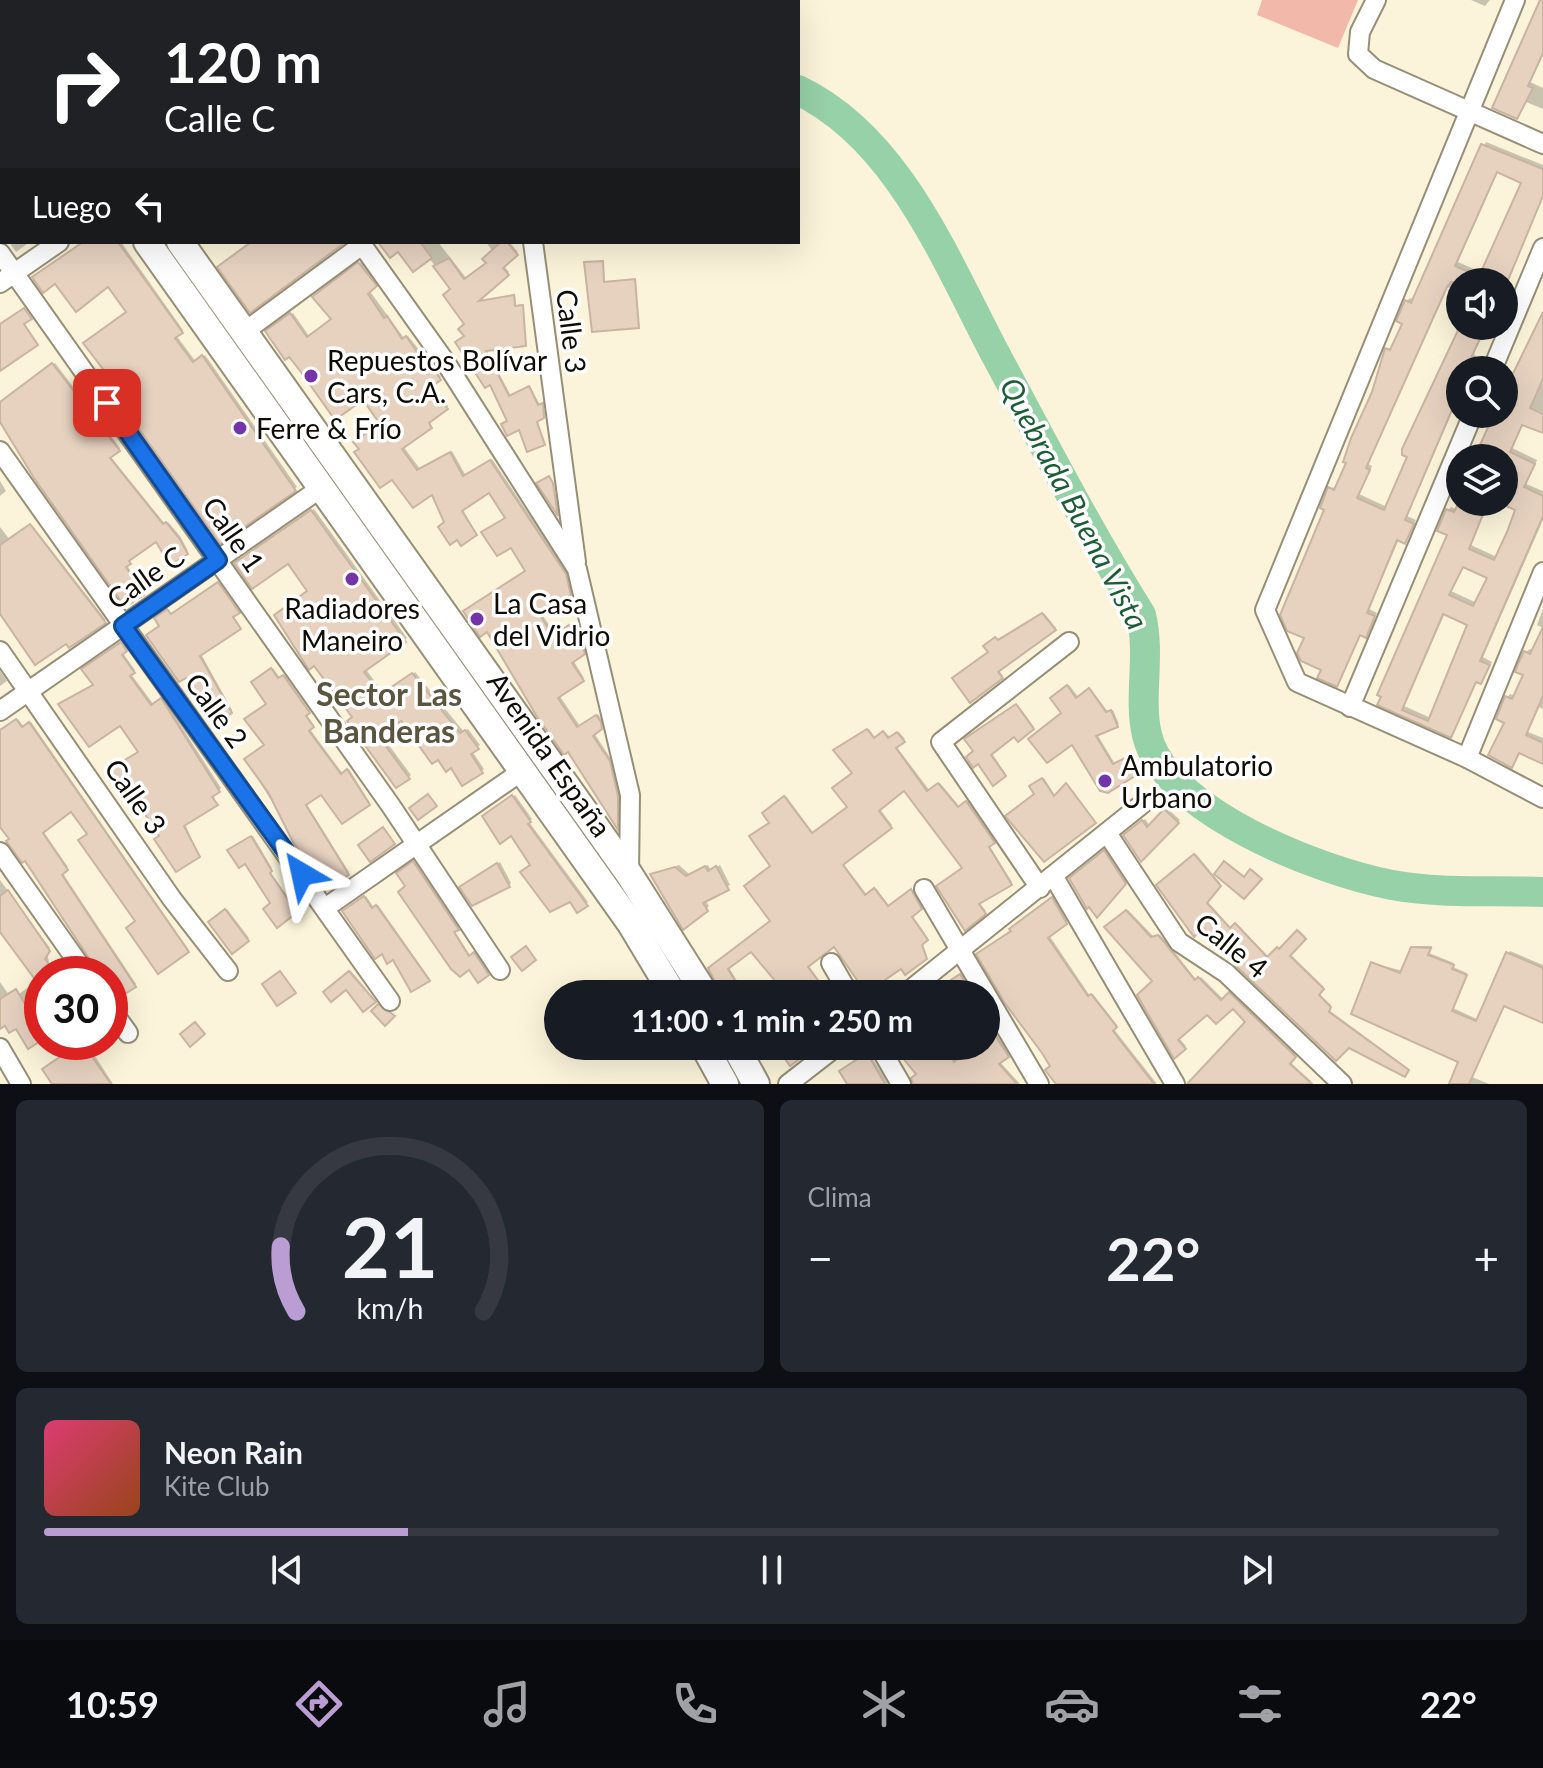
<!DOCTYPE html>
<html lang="es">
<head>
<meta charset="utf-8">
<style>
  :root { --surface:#171b24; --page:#242831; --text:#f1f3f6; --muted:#9ea1a6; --line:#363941; --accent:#b99dd3 }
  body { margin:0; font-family:Lato,sans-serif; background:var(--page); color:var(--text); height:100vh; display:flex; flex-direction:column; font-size:30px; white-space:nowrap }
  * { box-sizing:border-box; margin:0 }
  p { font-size:26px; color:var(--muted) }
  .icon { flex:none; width:44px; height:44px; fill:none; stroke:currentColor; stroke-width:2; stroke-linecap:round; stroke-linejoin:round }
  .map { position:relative; height:1084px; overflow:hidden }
  .panel { display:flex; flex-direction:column; gap:16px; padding:16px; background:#0d0f14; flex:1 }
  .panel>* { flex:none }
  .banner { position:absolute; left:0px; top:0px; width:800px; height:244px; box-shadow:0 8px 32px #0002; background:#202124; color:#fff; overflow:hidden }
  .fabs { position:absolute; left:1446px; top:268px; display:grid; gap:16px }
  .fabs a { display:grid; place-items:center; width:72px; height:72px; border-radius:50%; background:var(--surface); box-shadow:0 8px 32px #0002; font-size:40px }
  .speed { position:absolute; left:24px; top:956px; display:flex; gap:16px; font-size:40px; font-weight:700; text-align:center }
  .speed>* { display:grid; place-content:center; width:104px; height:104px; border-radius:50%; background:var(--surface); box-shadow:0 8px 32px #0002; line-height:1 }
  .speed .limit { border:12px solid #d22; background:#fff; color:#111 }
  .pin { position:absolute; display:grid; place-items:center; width:68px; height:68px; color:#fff; margin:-34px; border-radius:16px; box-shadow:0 4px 12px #0006 }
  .me { position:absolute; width:88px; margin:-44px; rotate:324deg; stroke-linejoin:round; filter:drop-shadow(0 0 6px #0008) }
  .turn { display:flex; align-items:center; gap:28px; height:168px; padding:0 32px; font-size:36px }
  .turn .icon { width:104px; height:104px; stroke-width:2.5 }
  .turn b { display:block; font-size:56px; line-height:68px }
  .then { display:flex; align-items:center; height:76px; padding:0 32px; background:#0003; gap:16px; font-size:30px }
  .big { font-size:60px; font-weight:700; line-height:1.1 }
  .panel .widget { flex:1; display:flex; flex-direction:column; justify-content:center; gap:12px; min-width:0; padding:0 28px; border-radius:12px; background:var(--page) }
  .panel .dial { align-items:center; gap:0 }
  .dial svg { height:208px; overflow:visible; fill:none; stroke:var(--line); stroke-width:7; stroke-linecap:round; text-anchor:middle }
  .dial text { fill:var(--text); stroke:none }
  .song { display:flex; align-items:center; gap:24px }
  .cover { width:96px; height:96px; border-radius:12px; background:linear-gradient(135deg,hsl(340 70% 55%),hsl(20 70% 35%)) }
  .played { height:8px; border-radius:4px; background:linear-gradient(90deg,var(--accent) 25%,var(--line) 25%) }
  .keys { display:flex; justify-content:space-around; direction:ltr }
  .heat { display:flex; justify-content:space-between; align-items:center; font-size:44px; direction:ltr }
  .panel .tiles { flex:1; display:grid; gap:16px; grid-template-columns:1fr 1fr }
  .widget:last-child { grid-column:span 2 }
  .trip { position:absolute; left:544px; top:980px; width:456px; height:80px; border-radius:40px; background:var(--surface); box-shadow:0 8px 32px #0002; font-weight:700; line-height:80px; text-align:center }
  .tabs { display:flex; height:128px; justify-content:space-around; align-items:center; background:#090b0e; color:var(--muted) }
  .tabs .icon { width:56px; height:56px }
  .tabs .current { color:var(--accent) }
  .tabs b { font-size:36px; color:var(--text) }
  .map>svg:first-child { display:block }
  .green { fill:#f2b9ab }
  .shadow { fill:#0003; fill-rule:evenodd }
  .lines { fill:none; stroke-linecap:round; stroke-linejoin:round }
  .river { stroke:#97d1a8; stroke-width:30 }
  .building { fill:#e7d2c0; stroke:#c9b4a2; stroke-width:2; fill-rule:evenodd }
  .minor-casing { stroke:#968f77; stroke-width:22 }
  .secondary-casing { stroke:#968f77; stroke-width:30 }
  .minor { stroke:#fff; stroke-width:18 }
  .secondary { stroke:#fff; stroke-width:26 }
  .route-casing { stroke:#114b97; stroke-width:20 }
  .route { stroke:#1a73e8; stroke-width:14 }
  .poi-dot { fill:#7434a9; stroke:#fff; stroke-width:3 }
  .labels { text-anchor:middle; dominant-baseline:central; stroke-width:7; stroke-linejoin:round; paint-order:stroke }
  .street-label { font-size:28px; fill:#0e0c04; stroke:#fff }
  .poi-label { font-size:28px; fill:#0e0c04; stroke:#fff; text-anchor:start }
  .water-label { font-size:30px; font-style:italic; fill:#1d5d36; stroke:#fff }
  .quarter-label { font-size:32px; font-weight:bold; fill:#5b553f; stroke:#fff }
</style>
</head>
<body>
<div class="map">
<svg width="1543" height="1084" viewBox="0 0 1543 1084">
  <rect width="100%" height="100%" fill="#fbf4da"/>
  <!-- green -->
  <path class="green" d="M1262,0H1358L1338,48L1257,15Z"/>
  <!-- shadow -->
  <g class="shadow">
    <path d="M31,0H158L160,2H32Z"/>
    <path d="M228,0H265L266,2H225Z"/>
    <path d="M293,0H380L382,2H290Z"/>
    <path d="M452,0H507V2H449Z"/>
    <path d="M1471,0H1490L1485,6Z"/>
    <path d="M1543,0V55L1530,82L1543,88V109L1526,102L1520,113Z"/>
    <path d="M2,77V232L0,229Z"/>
    <path d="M1486,142L1543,165V197L1504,285V282H1460V292L1447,287L1368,464L1372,466L1359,494L1387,507L1463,326H1488L1473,354L1476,356L1470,370H1460V394L1407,516L1416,520L1408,538L1405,542L1399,539L1369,609L1377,613L1369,632L1366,635L1361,633L1337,684L1324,669L1307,637L1330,488L1337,487L1387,349L1393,347L1405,323L1407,301L1410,298L1415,300ZM1498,171L1523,182L1483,273L1458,262Z"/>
    <path d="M9,242H26L27,244L16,252Z"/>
    <path d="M84,242H121L183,330L176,335L196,362L205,355L297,487L221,541L115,381L128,311Z"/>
    <path d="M381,242H438L467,279L488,263L493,252L486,242H513L511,244L518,252L503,265L509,272L475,302L515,294L516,305L523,304L526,342L486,349L511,396L530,386L540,405L543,404L545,415L537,419L544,443L510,420L466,336L467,324L453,289L429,258Z"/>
    <path d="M603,260L605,281L636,279L638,326L586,263Z"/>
    <path d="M361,262L377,283L369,290L404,338L408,336L441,377L432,384L448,406L430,420L431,426L403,446L420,469L452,451L466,476L492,459L567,571L572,592L539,610L556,635L572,625L584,642L586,650L573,660L584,678L559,695L580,726L598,714L602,720L603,725L594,733L611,759L619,793L618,827L568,750L528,571L507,518L489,490L462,508L476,533L447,522L433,491L364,398L303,371L268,332L293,313L309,336L334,319L314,297Z"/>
    <path d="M1543,316V431L1524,422L1512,448L1537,460L1526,484L1543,491V520L1483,657L1492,662L1484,678L1477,680L1451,735L1380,704L1449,534L1448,510L1451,507L1458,510L1462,502H1488L1471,545L1497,557L1518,509L1503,502L1504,458H1476L1497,414H1504V399ZM1464,565L1490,577L1477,603L1451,591ZM1445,613L1470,624L1431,718L1404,706Z"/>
    <path d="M55,363L120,448L111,457L165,524L168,522L180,536L188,551L157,539L129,559L127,565L143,593L0,418V403Z"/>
    <path d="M0,481L6,491L0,496Z"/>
    <path d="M314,509L407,638L365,668L384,694L415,672L464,732L468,729L480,745L472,751L484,769L463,784L451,766L401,718L380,733L411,775L397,785L355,717L310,591L288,561H239Z"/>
    <path d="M32,525L106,620L70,645L0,610V527L10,540Z"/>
    <path d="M220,583L239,610L233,615L240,626L201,654L232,710L215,722L158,618L169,610L173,615Z"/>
    <path d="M1543,609V628L1537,625Z"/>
    <path d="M1044,613L1056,628L998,669L1003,676L971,701L990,652L985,646Z"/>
    <path d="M1543,631V709L1539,707L1528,732L1543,738V761L1520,751L1512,766L1507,698L1510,694L1515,696L1526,674V652L1530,649L1534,651Z"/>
    <path d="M123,642L127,647L122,652L135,670L131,674L154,705L163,698L221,788L213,794L216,803L185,824L199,856L140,751L84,669Z"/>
    <path d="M273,668L280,678L285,675L310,711L306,714L314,725L309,728L343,774L349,769L370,803L343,821L321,792L306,803L349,872L330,884L315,860L310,863L246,760L267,745L268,704L253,682Z"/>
    <path d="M0,671L7,681L0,686Z"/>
    <path d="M1069,685L1079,698L1091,689L1108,712L1113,710L1119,724L1097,734L1115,764L1127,758L1135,773L1107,791L1052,698Z"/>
    <path d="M1018,705L1034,727L1018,739L1015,735L991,752L1006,774L994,783L967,739Z"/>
    <path d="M18,719L24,727L31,722L189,950L158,971L137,921L72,809L43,831L68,867L62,872L136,984L121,994L110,974L0,823V729Z"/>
    <path d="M869,729L876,739L885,732L891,738L899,732L905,739L896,746L930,791L940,783L960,807L968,801L995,840L989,845L1012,882L979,902L986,911L965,928L964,868L905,789L879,808L892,825L843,863L867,895L876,888L890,907L913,889L922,906L912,915L928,938L922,942L927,956L906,972L901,966L835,945L808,965L825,988L818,994H781L786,990L751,949L728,966L745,994H724L710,969L773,921L772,823L764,813L786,796L814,834L849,807L854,773L836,750Z"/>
    <path d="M1044,778L1056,797L1068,784L1095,821L1044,859L1008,816L1036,794L1032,787Z"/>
    <path d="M515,795L532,819L529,822L588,902L577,911L570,899L532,865L511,834L486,815Z"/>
    <path d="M1167,808L1180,820L1141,859L1125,835L1145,819L1150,826Z"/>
    <path d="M253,836L272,868L269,871L292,902L297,898L303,906L277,925L273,903L246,862L230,851Z"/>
    <path d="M1107,849L1128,880L1097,915L1072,878Z"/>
    <path d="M1196,854L1220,883L1207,901L1232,929L1237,924L1269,957L1299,930L1306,937L1290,954L1324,987L1318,993L1331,1005L1329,1010L1409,1069L1406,1073L1241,964L1158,885Z"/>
    <path d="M415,862L459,927L454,930L471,957L476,953L489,972L479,980L399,873Z"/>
    <path d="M500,862L511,883L509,885H464Z"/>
    <path d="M1226,862L1246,877L1252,869L1261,877L1244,896L1217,873Z"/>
    <path d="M679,865L689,874L708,865L711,870L720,865L730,885L705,900L709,906L706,909L652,874Z"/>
    <path d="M0,880L50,948L46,951L49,961L45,964L52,974H42V1038L17,1026L5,1023L0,1027V982L9,995L16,990L19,994L37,981L0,928Z"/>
    <path d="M366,896L374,908L378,905L430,979L412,989L394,958L382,952L344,911Z"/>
    <path d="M1053,897L1067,921L1049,935L1090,996L1093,994L1117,1025L1113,1028L1157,1084H1057L1013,928Z"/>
    <path d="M227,909L249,938L233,951L211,922Z"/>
    <path d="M1128,910L1153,936L1160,935L1166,941L1197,981L1201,977L1224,1000L1232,993L1296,1054L1290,1062L1311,1081L1308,1084H1192L1189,1081L1248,1022L1234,1006L1207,1013L1178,1037L1186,1046L1175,1056L1155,981L1107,927Z"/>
    <path d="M1415,946H1432L1429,953L1454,963L1453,967L1467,973L1453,1008L1479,1020L1510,951L1543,965V1015L1504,1004L1472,1077L1489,1084H1451L1461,1061L1373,963L1403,971Z"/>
    <path d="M351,971L375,1000L363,1009L346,987L326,992Z"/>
    <path d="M963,974L974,994H945L943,987Z"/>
    <path d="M995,1031L1009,1054L1000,1062L1020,1084H914L918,1074L896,1046H986V1038Z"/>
    <path d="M84,1042H86L113,1084H65L44,1069Z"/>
    <path d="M768,1046H814L780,1048L773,1052Z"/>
    <path d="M869,1053L889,1084H850L844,1069Z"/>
  </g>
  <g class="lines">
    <!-- river -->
    <g class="river">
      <path d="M666,0L667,2"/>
      <path d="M798,90C900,139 947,264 998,359C1044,445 1089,532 1141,615C1151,656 1138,697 1147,735C1165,812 1322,872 1392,885C1441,894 1493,890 1543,892"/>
    </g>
  </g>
  <!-- building -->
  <g class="building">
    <path d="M1540,0H1543V53L1528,86L1533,88L1517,119L1492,108Z"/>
    <path d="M1481,144L1543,169V196L1506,285L1480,274L1521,183L1497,172L1455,266L1492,282H1451L1447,287L1366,468L1370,470L1357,498L1384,510L1407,457L1402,455V449L1460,326H1486L1471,358L1474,360L1470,370H1460V391L1405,520L1414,524L1405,544L1397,540L1367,613L1375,616L1366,638L1360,635L1337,687L1317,678L1321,670L1301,661L1297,653L1304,638L1287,631L1280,615L1324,510L1320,508L1328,487L1334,490L1346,463L1343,462L1351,438L1372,392L1385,348L1390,350L1402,324L1396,321L1405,300L1411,303Z"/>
    <path d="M83,242H118L183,333L175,338L193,362L202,355L296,491L220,544L108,385L112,381L83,343L126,312L108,287L76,312L55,284L43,293L32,277Z"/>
    <path d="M251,242H341L343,244L250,313L217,267Z"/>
    <path d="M378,242H420L432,258L413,272L398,252L390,258Z"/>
    <path d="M501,242H507L518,255L503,268L509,275L479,301L514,295L515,306L523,305L526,346L486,351L509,396L529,386L538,405L543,403L544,418L537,422L545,445L527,452L519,430L507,436L501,424L507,421L490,385L485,388L455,342L464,336L458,329L464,324L443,295L450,289L433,266L449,258L464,279L486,263L482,259Z"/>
    <path d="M603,261L604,282L635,279L639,328L592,332L584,262Z"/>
    <path d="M358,262L377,286L368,294L384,318L387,316L402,339L406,336L424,362L427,360L441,380L431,387L448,409L429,423L432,428L402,449L417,470L450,452L463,476L490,460L566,574L571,595L538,612L553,636L569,625L582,644L585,654L572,663L584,681L558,698L577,727L596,715L601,722L602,729L593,736L610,761L618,796V830L568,752L564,755L536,715L487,632L480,637L463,611L525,571L511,548L497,556L481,532L505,518L489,493L462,511L477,535L461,546L457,540L450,545L438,527L444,522L432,495L413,508L392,480L380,488L354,452L359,449L353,442L380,424L363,400L335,420L301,372L289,357L285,360L265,331L290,313L307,337L331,319L312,297Z"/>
    <path d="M24,308L32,319L24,324L38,345L0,371V324Z"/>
    <path d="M1543,312V379L1530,408L1543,414V433L1522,425L1510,452L1535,464L1524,487L1543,496V516L1480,661L1490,665L1481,684L1476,682L1451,738L1377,705L1381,697L1377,695L1447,535L1437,531L1446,509L1454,512L1459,502H1488L1469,549L1494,560L1507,532L1515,510L1504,505V458H1474L1494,414H1504V392ZM1463,567L1487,578L1473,606L1449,595ZM1443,614L1467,625L1428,721L1402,710Z"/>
    <path d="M52,363L120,451L110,458L163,524L166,522L179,538L188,554L170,565L156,542L129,561L131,564L126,567L144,595L125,607L34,478L0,422V402Z"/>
    <path d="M549,476L553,483L558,516L536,483Z"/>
    <path d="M311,510L406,642L364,672L381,694L412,673L460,733L465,730L479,749L471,754L483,773L462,786L451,768L446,772L438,760L432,764L401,721L379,737L410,779L396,788L347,721L352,717L314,666L309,670L274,615L307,591L288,564L252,589L234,563Z"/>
    <path d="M30,524L106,623L69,648L66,644L35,665L0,614V545Z"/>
    <path d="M218,582L240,613L233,617L241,629L200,656L232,713L214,725L186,678L179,682L146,635L159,626L154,618L167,609L171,614Z"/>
    <path d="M1042,613L1056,630L998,672L1003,678L970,703L952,678L988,652L983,646L995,637L998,640Z"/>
    <path d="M1543,627V696L1526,735L1543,743V764L1519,753L1512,768L1488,755L1504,723L1496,719L1505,696L1512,699L1523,675L1515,672L1518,664L1524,651L1530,654Z"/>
    <path d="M121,642L127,651L122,655L135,673L130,676L151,705L161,698L220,792L212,797L218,805L184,826L200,857L176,872L154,839L159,836L143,811L137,816L105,772L138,752L120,726L89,747L58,704L93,685L81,669Z"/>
    <path d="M271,668L278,678L283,675L310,713L306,716L314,727L309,731L341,774L347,769L370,805L342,824L321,795L306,805L349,875L329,887L314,863L310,866L293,842L268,792L244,759L264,745L244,719L266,704L251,682Z"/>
    <path d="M1067,685L1076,698L1089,688L1106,712L1111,710L1118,727L1096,736L1113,764L1125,758L1135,776L1108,793L1100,791L1072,745L1047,763L1028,739L1061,713L1050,698Z"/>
    <path d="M1016,704L1034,729L1018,742L1014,737L991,755L1006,776L993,786L978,764L973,768L966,757L973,751L964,739Z"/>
    <path d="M16,719L22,727L29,722L189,952L158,974L126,928L135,921L78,840L87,834L71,812L43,833L68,870L62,875L136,987L120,997L110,982V974H105L100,966L96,969L25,861L22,863L6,841L9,839L0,827V730Z"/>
    <path d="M867,729L874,738L883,731L888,738L897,732L905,742L896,748L927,791L938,783L958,807L966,801L995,843L989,847L1012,885L979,904L986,914L965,931L936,886L962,868L904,791L879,811L892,828L843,865L865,895L874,888L888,906L911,889L922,909L912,917L928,940L922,945L927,959L905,975L901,969L866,993L834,947L808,967L828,994H786L751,952L728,969L743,994H721L708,968L770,921L744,886L770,866L749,836L769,823L762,813L784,796L812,833L847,807L832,788L852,773L833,750Z"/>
    <path d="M1042,778L1054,796L1066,783L1096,823L1044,862L1005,816L1034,794L1029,786Z"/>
    <path d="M428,794L437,806L418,820L409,808Z"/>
    <path d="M512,795L531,822L528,824L588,906L577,913L570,902L550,912L520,872L530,865L511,836L500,844L482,816Z"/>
    <path d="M1164,809L1179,823L1141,862L1123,835L1142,820L1147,827Z"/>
    <path d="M383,827L395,844L370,862L358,845Z"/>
    <path d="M251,836L272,871L270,873L290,902L295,898L303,908L277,928L263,909L270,903L245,864L239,868L227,850Z"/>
    <path d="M1104,850L1126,884L1097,918L1089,907L1087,909L1069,878Z"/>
    <path d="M1194,854L1221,886L1207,903L1230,928L1235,923L1267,957L1277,947L1279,949L1297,930L1306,939L1290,956L1324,989L1319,995L1331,1007L1329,1012L1409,1070L1405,1077L1349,1048L1336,1061L1236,966L1238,964L1203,928L1194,937L1156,885Z"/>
    <path d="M413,861L459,930L454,932L469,956L474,952L489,975L478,983L469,970L460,977L451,969L398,892L405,886L396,873Z"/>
    <path d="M1224,861L1244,877L1250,869L1262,879L1244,899L1214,874Z"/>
    <path d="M497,863L510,887L472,906L459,887Z"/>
    <path d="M705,866L708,871L716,866L729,890L703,903L708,911L683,930L650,874L675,867L686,876Z"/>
    <path d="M8,890L50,951L45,959L49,964L42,969V989L0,932V896Z"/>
    <path d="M364,896L372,908L376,905L430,981L411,992L393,960L387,964L382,954L375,959L342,911Z"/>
    <path d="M1052,897L1067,924L1048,938L1088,996L1091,994L1117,1027L1113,1031L1154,1084H1056L1045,1070L1050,1066L1042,1053L1004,1002L976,954L1011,931L1009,929Z"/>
    <path d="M225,909L249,941L232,954L208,922Z"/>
    <path d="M1126,910L1151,937L1158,935L1165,943L1195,980L1198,977L1221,1000L1229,992L1296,1057L1290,1064L1312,1084H1187L1245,1022L1233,1009L1216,1024L1207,1015L1178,1040L1186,1049L1174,1059L1137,995L1152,981L1104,927Z"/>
    <path d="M526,946L536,960L522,971L511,957Z"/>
    <path d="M1411,947L1431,948L1428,955L1454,965L1452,969L1467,975L1452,1011L1476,1021L1506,952L1543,968V1023L1504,1006L1469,1084H1449L1458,1062L1351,1014L1371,962L1400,973Z"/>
    <path d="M280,971L296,993L277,1006L262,984Z"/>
    <path d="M349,971L376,1002L363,1012L346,990L331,1002L323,992Z"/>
    <path d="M960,974L972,994H930Z"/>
    <path d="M16,989L42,1033V1040L28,1049L16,1029L9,1033L5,1026L0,1029V999Z"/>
    <path d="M378,1004L395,1016L385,1026L371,1011Z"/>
    <path d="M986,1021L1009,1057L999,1064L1017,1084H913L911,1078L916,1074L893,1046H945L954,1062L974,1046H986Z"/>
    <path d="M195,1022L205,1034L190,1047L180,1034Z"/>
    <path d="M82,1042L111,1084H52L42,1069Z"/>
    <path d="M776,1046H817L790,1066Z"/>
    <path d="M867,1053L885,1084H847L839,1071Z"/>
  </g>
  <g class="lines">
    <defs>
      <g id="minor">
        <path d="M187,0L188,2"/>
        <path d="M1376,0L1360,32L1358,54L1374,69L1543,144"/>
        <path d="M1515,0L1265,610L1297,682L1467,758L1543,798"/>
        <path d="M422,2L425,0"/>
        <path d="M360,242L444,360L577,569L630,795L629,874"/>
        <path d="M533,242L576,562"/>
        <path d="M0,253L391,806L500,970"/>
        <path d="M0,283L59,242"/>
        <path d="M244,332L362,245"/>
        <path d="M1492,370L1543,248"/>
        <path d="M0,451L390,1001"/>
        <path d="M0,651L172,899L228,971"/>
        <path d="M1350,707L1473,414"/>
        <path d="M0,711L321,488"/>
        <path d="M1467,758L1543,572"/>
        <path d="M1107,833L1179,942L1226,973L1342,1084"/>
        <path d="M0,852L86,974"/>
        <path d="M1054,877L1175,1084"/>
        <path d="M1040,888L941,742L1069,642"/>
        <path d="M924,889L1039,1084"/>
        <path d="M325,908L522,771"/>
        <path d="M831,963L849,994"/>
        <path d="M905,994L1146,801"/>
        <path d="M110,1008L128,1033"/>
        <path d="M879,1046L901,1084"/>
        <path d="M0,1048L21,1084"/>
        <path d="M788,1084L837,1046"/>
      </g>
      <g id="secondary">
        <path d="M9,0L11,2"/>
        <path d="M0,35L2,38"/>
        <path d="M147,242L631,924L673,994"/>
        <path d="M180,242L629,874L705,994"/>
        <path d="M704,1046L725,1084"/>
        <path d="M735,1046L756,1084"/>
      </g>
    </defs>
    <!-- minor casing -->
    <use href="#minor" class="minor-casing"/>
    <!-- secondary casing -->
    <use href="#secondary" class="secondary-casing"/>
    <!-- minor -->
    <use href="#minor" class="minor"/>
    <!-- secondary -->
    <use href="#secondary" class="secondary"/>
  </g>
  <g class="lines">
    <defs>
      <path id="route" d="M107,403L218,560L123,626L302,874"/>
    </defs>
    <!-- route casing -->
    <use href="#route" class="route-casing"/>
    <!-- route -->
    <use href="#route" class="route"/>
  </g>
  <!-- markers -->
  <g class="poi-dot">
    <circle cx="311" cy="376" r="8"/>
    <circle cx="240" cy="428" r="8"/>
    <circle cx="352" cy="579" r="8"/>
    <circle cx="477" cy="619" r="8"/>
    <circle cx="1105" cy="781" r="8"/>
  </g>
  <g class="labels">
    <!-- street labels -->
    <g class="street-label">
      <text transform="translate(572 331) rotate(83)">Calle 3</text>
      <text transform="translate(234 534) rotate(55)">Calle 1</text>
      <text transform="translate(145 577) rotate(-35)">Calle C</text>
      <text transform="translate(217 710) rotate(54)">Calle 2</text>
      <text transform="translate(550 754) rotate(55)">Avenida España</text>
      <text transform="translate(136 796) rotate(55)">Calle 3</text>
      <text transform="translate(1232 945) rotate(39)">Calle 4</text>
    </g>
    <!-- poi labels -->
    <g class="poi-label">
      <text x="327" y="360">Repuestos Bolívar<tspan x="327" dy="32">Cars, C.A.</tspan></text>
      <text x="256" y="428">Ferre &amp; Frío</text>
      <text x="493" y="603">La Casa<tspan x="493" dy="32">del Vidrio</tspan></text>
      <text x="352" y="608" text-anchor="middle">Radiadores<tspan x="352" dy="32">Maneiro</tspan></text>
      <text x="1121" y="765">Ambulatorio<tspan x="1121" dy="32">Urbano</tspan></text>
    </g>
    <!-- water labels -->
    <g class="water-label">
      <text transform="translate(1075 503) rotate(62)">Quebrada Buena Vista</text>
    </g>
    <!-- quarter labels -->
    <g class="quarter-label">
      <text x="389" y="693">Sector Las<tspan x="389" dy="37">Banderas</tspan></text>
    </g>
  </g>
</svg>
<div class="fabs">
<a><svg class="icon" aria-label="sound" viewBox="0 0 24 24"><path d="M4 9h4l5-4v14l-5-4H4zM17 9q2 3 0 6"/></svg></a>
<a><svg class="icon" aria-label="search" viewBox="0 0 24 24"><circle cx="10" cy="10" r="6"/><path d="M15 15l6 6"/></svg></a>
<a><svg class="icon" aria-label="layers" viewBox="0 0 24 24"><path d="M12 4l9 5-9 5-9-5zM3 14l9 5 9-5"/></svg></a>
</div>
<div class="speed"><div class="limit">30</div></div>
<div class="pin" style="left:107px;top:403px;background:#d93025"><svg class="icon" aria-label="arrive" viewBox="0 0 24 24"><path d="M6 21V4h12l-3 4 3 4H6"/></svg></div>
<svg class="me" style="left:302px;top:874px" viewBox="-20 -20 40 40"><path d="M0-17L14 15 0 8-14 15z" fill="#1a73e8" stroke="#fff" stroke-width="4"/></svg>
<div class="trip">11:00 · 1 min · 250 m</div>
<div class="banner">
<div class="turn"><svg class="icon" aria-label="right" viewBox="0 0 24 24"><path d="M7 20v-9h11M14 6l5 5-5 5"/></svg><div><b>120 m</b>Calle C</div></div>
<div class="then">Luego<svg class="icon" aria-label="left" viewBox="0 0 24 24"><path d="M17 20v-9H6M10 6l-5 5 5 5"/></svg></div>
</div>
</div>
<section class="panel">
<div class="tiles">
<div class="widget dial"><svg viewBox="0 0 100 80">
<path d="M14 69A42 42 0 1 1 86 69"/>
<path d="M14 69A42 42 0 0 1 8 44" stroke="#b99dd3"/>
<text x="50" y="56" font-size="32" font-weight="700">21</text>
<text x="50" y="72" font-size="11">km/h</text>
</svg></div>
<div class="widget"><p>Clima</p>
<div class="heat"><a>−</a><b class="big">22°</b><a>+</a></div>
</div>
<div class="widget">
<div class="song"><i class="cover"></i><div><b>Neon Rain</b><p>Kite Club</p></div></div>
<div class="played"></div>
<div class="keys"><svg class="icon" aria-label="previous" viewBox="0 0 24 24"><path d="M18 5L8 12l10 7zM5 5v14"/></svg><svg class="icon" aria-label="pause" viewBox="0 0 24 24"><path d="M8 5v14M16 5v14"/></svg><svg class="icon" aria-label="next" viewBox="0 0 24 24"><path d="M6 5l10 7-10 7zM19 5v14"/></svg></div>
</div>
</div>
</section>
<nav class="tabs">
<b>10:59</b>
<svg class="icon current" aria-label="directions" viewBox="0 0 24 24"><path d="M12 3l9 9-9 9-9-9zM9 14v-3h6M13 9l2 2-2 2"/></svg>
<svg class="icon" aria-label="music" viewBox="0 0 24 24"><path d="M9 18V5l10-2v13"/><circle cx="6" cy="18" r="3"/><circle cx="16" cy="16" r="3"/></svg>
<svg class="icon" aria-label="phone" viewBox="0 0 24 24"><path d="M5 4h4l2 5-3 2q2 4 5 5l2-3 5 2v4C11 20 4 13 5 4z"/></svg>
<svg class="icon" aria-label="climate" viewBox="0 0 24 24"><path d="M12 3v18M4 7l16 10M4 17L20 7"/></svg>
<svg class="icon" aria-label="car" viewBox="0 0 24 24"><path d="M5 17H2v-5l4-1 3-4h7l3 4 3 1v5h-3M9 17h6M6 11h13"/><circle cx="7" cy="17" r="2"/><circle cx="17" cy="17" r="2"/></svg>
<svg class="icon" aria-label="filters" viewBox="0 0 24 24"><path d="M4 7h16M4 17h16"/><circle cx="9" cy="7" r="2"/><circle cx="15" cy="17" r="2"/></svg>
<b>22°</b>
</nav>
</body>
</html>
